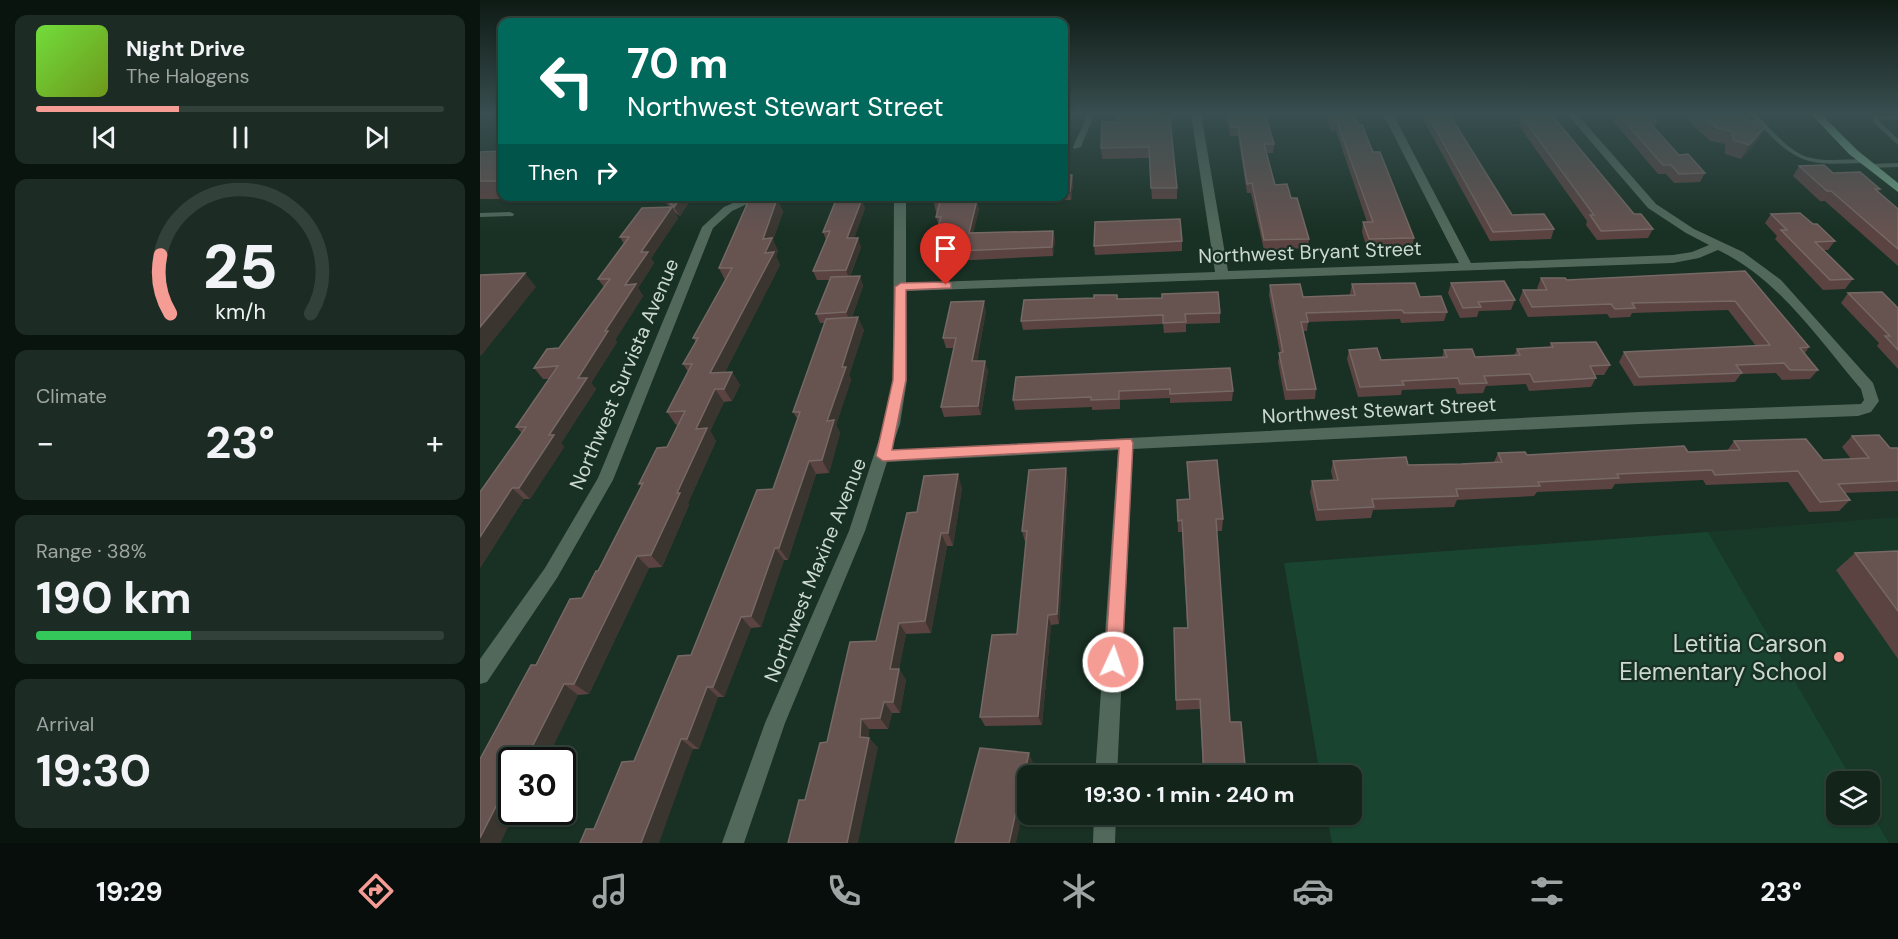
<!DOCTYPE html>
<html lang="en">
<head>
<meta charset="utf-8">
<style>
  :root { --surface:#13241b; --page:#1c2c24; --text:#f1f3f6; --muted:#9da4a3; --line:#32413a; --accent:#f59c95 }
  body { margin:0; font-family:"DM Sans",sans-serif; background:var(--page); color:var(--text); height:100vh; display:flex; flex-direction:column; font-size:22px; white-space:nowrap }
  * { box-sizing:border-box; margin:0 }
  p { font-size:20px; color:var(--muted) }
  .icon { flex:none; width:33px; height:33px; fill:none; stroke:currentColor; stroke-width:2; stroke-linecap:round; stroke-linejoin:round }
  .map { position:relative; flex:1; overflow:hidden }
  .details { display:flex; flex-direction:column; gap:15px; padding:15px; background:#0a140f; width:480px }
  .details>* { flex:none }
  .guide { position:absolute; left:18px; top:18px; width:570px; height:183px; border-radius:12px; box-shadow:0 2px 4px #0004,0 0 0 2px var(--line); background:#00695c; color:#fff; overflow:hidden }
  .controls { position:absolute; left:1346px; top:771px; display:grid; gap:12px }
  .controls a { display:grid; place-items:center; width:54px; height:54px; border-radius:12px; background:var(--surface); box-shadow:0 2px 4px #0004,0 0 0 2px var(--line); font-size:30px }
  .speed { position:absolute; left:18px; top:747px; display:flex; gap:12px; font-size:30px; font-weight:700; text-align:center }
  .speed>* { display:grid; place-content:center; width:78px; height:78px; border-radius:50%; background:var(--surface); box-shadow:0 2px 4px #0004,0 0 0 2px var(--line); line-height:1 }
  .speed .limit { border:3px solid #111; border-radius:9px; background:#fff; color:#111 }
  .pin { position:absolute; display:grid; place-items:center; width:51px; height:51px; color:#fff; margin:-62px -26px; border-radius:50% 50% 50% 0; rotate:-45deg; box-shadow:0 0 6px #0007 }
  .pin .icon { rotate:45deg }
  .me { position:absolute; width:66px; margin:-33px; rotate:3deg; stroke-linejoin:round; filter:drop-shadow(0 0 4px #0008) }
  .turn { display:flex; align-items:center; gap:21px; height:126px; padding:0 30px; font-size:27px }
  .turn .icon { width:78px; height:78px; stroke-width:2.5 }
  .turn b { display:block; font-size:42px; line-height:51px }
  .then { display:flex; align-items:center; height:57px; padding:0 30px; background:#0003; gap:12px; font-size:22px }
  .big { font-size:45px; font-weight:700; line-height:1.1 }
  .details .card { flex:1; display:flex; flex-direction:column; justify-content:center; gap:9px; min-width:0; padding:0 21px; border-radius:12px; background:var(--page) }
  .details .dial { align-items:center; gap:0 }
  .dial svg { height:156px; overflow:visible; fill:none; stroke:var(--line); stroke-width:7; stroke-linecap:round; text-anchor:middle }
  .dial text { fill:var(--text); stroke:none }
  .song { display:flex; align-items:center; gap:18px }
  .cover { width:72px; height:72px; border-radius:9px; background:linear-gradient(135deg,hsl(100 70% 55%),hsl(80 70% 35%)) }
  .played { height:6px; border-radius:3px; background:linear-gradient(90deg,var(--accent) 35%,var(--line) 35%) }
  .keys { display:flex; justify-content:space-around; direction:ltr }
  .heat { display:flex; justify-content:space-between; align-items:center; font-size:33px; direction:ltr }
  .charge { height:9px; border-radius:4px; background:linear-gradient(90deg,#34c759 38%,var(--line) 0) }
  .trip { position:absolute; left:537px; top:765px; width:345px; height:60px; border-radius:12px; background:var(--surface); box-shadow:0 2px 4px #0004,0 0 0 2px var(--line); font-weight:700; line-height:60px; text-align:center }
  .tabs { display:flex; height:96px; justify-content:space-around; align-items:center; background:#080e0b; color:var(--muted) }
  .tabs .icon { width:42px; height:42px }
  .tabs .selected { color:var(--accent) }
  .tabs b { font-size:27px; color:var(--text) }
  main { display:flex; flex:1; min-height:0 }
  .map>svg:first-child { display:block }
  .built { fill:#183828 }
  .green { fill:#194530 }
  .lines { fill:none; stroke-linecap:round; stroke-linejoin:round }
  .lane { fill:#51685b; fill-rule:evenodd }
  .street { fill:#51685b; fill-rule:evenodd }
  .primary { fill:#73a589; fill-rule:evenodd }
  .wall { fill:#5a4341 }
  .shaded-wall { fill:#3b352f }
  .building { fill:#675350; stroke:#766864; stroke-width:1.5 }
  .route { fill:#f59c95; stroke:#9f6561; stroke-width:1.5 }
  .poi-dot { fill:#f59c95; stroke:#193024; stroke-width:2 }
  .labels { text-anchor:middle; dominant-baseline:central; stroke-width:4.5; stroke-linejoin:round; paint-order:stroke }
  .street-label { font-size:20px; fill:#cbd9d0; stroke:#193024 }
  .near-poi-label { font-size:24px; fill:#cbd9d0; stroke:#193024; text-anchor:end }
</style>
</head>
<body>
<main>
<section class="details">
<div class="card">
<div class="song"><i class="cover"></i><div><b>Night Drive</b><p>The Halogens</p></div></div>
<div class="played"></div>
<div class="keys"><svg class="icon" aria-label="previous" viewBox="0 0 24 24"><path d="M18 5L8 12l10 7zM5 5v14"/></svg><svg class="icon" aria-label="pause" viewBox="0 0 24 24"><path d="M8 5v14M16 5v14"/></svg><svg class="icon" aria-label="next" viewBox="0 0 24 24"><path d="M6 5l10 7-10 7zM19 5v14"/></svg></div>
</div>
<div class="card dial"><svg viewBox="0 0 100 80">
<path d="M14 69A42 42 0 1 1 86 69"/>
<path d="M14 69A42 42 0 0 1 9 39" stroke="#f59c95"/>
<text x="50" y="56" font-size="32" font-weight="700">25</text>
<text x="50" y="72" font-size="11">km/h</text>
</svg></div>
<div class="card"><p>Climate</p>
<div class="heat"><a>−</a><b class="big">23°</b><a>+</a></div>
</div>
<div class="card"><p>Range · 38%</p><b class="big">190 km</b><div class="charge"></div></div>
<div class="card"><p>Arrival</p><b class="big">19:30</b></div>
</section>
<div class="map">
<svg width="1418" height="843" viewBox="0 0 1418 843">
  <rect width="100%" height="100%" fill="#193024"/>
  <!-- built -->
  <path class="built" d="M1418,517V843H1409L1389,809V782L1373,781L1228,532Z"/>
  <!-- green -->
  <path class="green" d="M1228,532L1373,781L1356,782V814H1389V809L1409,843H852L847,815L872,814V776L840,775L804,563Z"/>
  <g class="lines">
    <!-- lane -->
    <g class="lane">
      <path d="M608,114H614L601,147L594,149L593,147Z"/>
      <path d="M1270,114H1277C1290,128 1304,146 1322,155C1340,163 1364,159 1383,159L1387,161L1383,163C1339,164 1322,168 1289,134C1282,128 1275,121 1270,114Z"/>
      <path d="M1394,116H1418V120L1399,119V121L1418,139V145L1393,122Z"/>
      <path d="M1418,163V167L1389,168L1385,166L1389,164Z"/>
      <path d="M30,212L34,214L33,216L0,217V213Z"/>
    </g>
    <!-- street -->
    <g class="street">
      <path d="M711,114H721L748,271L979,263L903,114H913L991,263L1193,255L1212,252L1229,245L1206,233L1168,208L1087,114H1097L1176,204L1214,229L1263,252L1301,280L1393,383L1399,401L1391,412L1378,416L1159,424L653,449L637,776H615L638,450L407,462L385,531L305,723L264,843H242L285,723L369,531L404,424L413,380L414,196H426V283L735,272ZM1238,250C1299,279 1338,339 1381,389L1384,400L1381,404L1159,412L411,450L420,424L427,380L426,291L1193,263L1219,258Z"/>
      <path d="M268,196H284L252,211L233,228L133,480L77,578L7,682L0,684V659L65,568L118,478L222,227L244,207Z"/>
      <path d="M614,814H636L635,843H613Z"/>
    </g>
    <!-- primary -->
    <path class="primary" d="M1331,114H1341L1377,150L1418,183V192L1369,154Z"/>
  </g>
  <!-- wall -->
  <g class="wall">
    <path d="M684,114L697,188V199H672L669,158L622,159L621,148L637,122Z"/>
    <path d="M746,114H785L794,144L793,153H786L795,185L811,198L829,239L828,248L784,250L771,193H767L758,136H750Z"/>
    <path d="M845,114H874L934,238L932,247L887,249L882,232L883,222H887L856,131H851Z"/>
    <path d="M940,114H972L974,116L973,120L1032,215L1074,229L1071,239L1010,241Z"/>
    <path d="M1035,114H1071L1154,214L1173,229L1168,238L1117,240L1106,225L1107,221L1039,126L1040,122Z"/>
    <path d="M1131,114H1170L1177,121L1174,127L1199,155L1225,173L1220,182L1194,183L1186,174H1178L1133,121L1134,118Z"/>
    <path d="M1201,114H1261L1279,139L1261,159L1245,154V144L1230,141Z"/>
    <path d="M22,151V196H33L30,199H0V152Z"/>
    <path d="M1319,166L1353,173L1400,189L1398,192L1418,209V266L1345,201H1340L1313,176Z"/>
    <path d="M584,169H586L587,175H592L593,184L591,200L562,201V196H584Z"/>
    <path d="M178,196H213L200,216L194,212L198,218L171,258L174,263L158,288L163,296L135,340L137,342L111,383L116,389L81,443L84,447L50,499H44L0,568L42,433L36,427L70,379H63L54,368L79,348L124,287L118,279L144,244L140,237L190,207Z"/>
    <path d="M456,196H494L493,200L499,209L493,233L573,231L575,240L573,256L454,262L451,252L459,226L456,217L457,212H456L454,202Z"/>
    <path d="M297,199L303,212L293,240L298,251L296,256L300,265L245,372H252L260,385L252,401L244,402L230,431L236,441L208,503L209,505L182,567L169,568L109,694L98,695L67,758L61,759L60,760H32V812H35L20,843H0V759L51,665H56L90,599L102,598L116,571H118L161,486L159,484L177,448L187,447L198,424L196,425L187,412L208,372L203,364L216,342L213,338L245,280L239,268L268,202Z"/>
    <path d="M385,208L374,238L381,247L370,277L380,276L383,286L372,317L384,330L369,375L371,380L356,425L360,433L349,473L336,474L308,560H304L281,627L271,628L244,697H238L219,749H213L114,829L154,761L211,655L293,489L318,420L313,412L345,323H340L336,314L350,280H337L333,271L346,240L343,232Z"/>
    <path d="M1291,214L1333,224L1355,241L1348,250H1344L1373,279L1365,289L1343,290L1295,239L1297,236L1285,223Z"/>
    <path d="M702,241V251L615,255L614,246Z"/>
    <path d="M1265,271L1329,347L1325,353L1338,370L1330,379L1302,380L1296,373L1261,374L1255,382L1154,386L1139,362L1144,352L1276,346L1248,310L1152,313L1150,317L1130,318L1127,314L1048,317L1039,300L1043,290H1058L1057,288L1061,278L1087,280Z"/>
    <path d="M971,283L1035,300L1031,310L999,311L997,317L980,318L968,293Z"/>
    <path d="M872,284L940,297L967,312L964,321L921,323L920,319L828,322L827,331H823L836,389L835,399L805,400L798,362L800,353L789,295L790,285L823,297L870,296V293Z"/>
    <path d="M1368,293L1418,308V369L1397,346L1399,343L1361,303Z"/>
    <path d="M638,299L740,313V323L706,324V332L684,333L683,324L543,330L541,321Z"/>
    <path d="M506,311L497,361L508,370L501,415L464,417L461,407L474,348H466L463,338Z"/>
    <path d="M1071,343L1130,365L1124,375H1115L1116,378L1111,387L1049,391L1046,384L1006,386L1003,393L977,394L975,388L922,390L921,395L878,397L867,359L869,350L901,360L962,358L964,350L995,357L1034,356L1037,349L1069,348Z"/>
    <path d="M536,377L753,391L752,401L690,403V398L640,400V409L612,410V407L535,410L533,400Z"/>
    <path d="M1372,436L1410,448H1418V491L1365,493L1370,500L1359,511L1329,512L1308,482L1226,485L1223,480L1135,484L1132,489L1057,492L1054,496L977,500L974,507L893,510L891,518L836,521L830,492L832,481L853,480L851,471L853,461L928,465L981,464L1014,462L1018,453L1047,455L1208,452L1247,451L1254,441L1343,460L1371,459L1362,447Z"/>
    <path d="M707,462L743,519L742,531H736L750,722L766,776H723L720,709L696,710V700L707,628L702,532H698L697,500L709,499Z"/>
    <path d="M588,479L579,624L571,625L562,725L505,726L500,717L537,634L546,542H545L542,531Z"/>
    <path d="M482,488L473,546H467L451,633L426,634L419,669L426,680L420,713H412L408,729H389V738L398,748L325,800L347,742L396,641L437,512Z"/>
    <path d="M1418,551V659L1356,570L1375,553Z"/>
    <path d="M710,814L769,817L768,825L710,827Z"/>
  </g>
  <!-- shaded-wall -->
  <g class="shaded-wall">
    <path d="M1286,126L1279,139L1261,159L1269,145Z"/>
    <path d="M592,175L593,184L591,200L590,191Z"/>
    <path d="M22,176V188L18,181Z"/>
    <path d="M202,196H213L200,216L194,207Z"/>
    <path d="M490,196H494L491,209L489,200Z"/>
    <path d="M297,199L303,212L293,240L298,251L296,256L300,265L238,386L230,373L285,253L283,239Z"/>
    <path d="M382,199L385,208L371,248L367,238Z"/>
    <path d="M497,200L499,209L491,243L489,233Z"/>
    <path d="M192,207L198,218L171,258L174,263L158,288L163,296L135,340L137,342L111,383L116,389L81,443L84,447L50,499L39,488L69,435L98,378L125,331L145,285L161,252Z"/>
    <path d="M573,231L575,240L573,256L572,247Z"/>
    <path d="M378,238L381,247L369,279L366,270Z"/>
    <path d="M45,273L56,287L1,356L0,355V327Z"/>
    <path d="M380,276L383,286L370,322L366,312Z"/>
    <path d="M504,301L506,311L495,371L492,361Z"/>
    <path d="M378,317L384,330L369,375L371,380L356,425L360,433L349,473L342,460L347,421L362,367Z"/>
    <path d="M505,361L508,370L501,415L498,406Z"/>
    <path d="M252,372L260,385L252,401L244,389Z"/>
    <path d="M235,389L244,402L230,431L236,441L208,503L209,505L182,567L171,555L197,493L216,429Z"/>
    <path d="M329,461L336,474L308,560L299,548Z"/>
    <path d="M586,468L588,479L579,624L577,614Z"/>
    <path d="M478,474L482,488L473,546L468,533Z"/>
    <path d="M32,488L44,499L0,568V537Z"/>
    <path d="M461,533L467,546L451,633L445,621Z"/>
    <path d="M295,548L304,560L281,627L271,616Z"/>
    <path d="M157,556L169,568L109,694L94,684Z"/>
    <path d="M568,615L571,625L562,725L558,716Z"/>
    <path d="M261,617L271,628L244,697L233,687Z"/>
    <path d="M419,623L426,634L419,669L426,680L420,713L413,702L410,669Z"/>
    <path d="M84,684L98,695L67,758L51,749Z"/>
    <path d="M227,687L238,697L219,749L207,739Z"/>
    <path d="M404,702L412,713L408,729L400,718Z"/>
    <path d="M381,719L389,729V740V738L398,748L378,843H367L380,737Z"/>
    <path d="M201,739L213,749L179,843H161Z"/>
    <path d="M45,749L61,759L60,760H39Z"/>
    <path d="M549,753L553,763L551,776H548V791L536,843H529Z"/>
    <path d="M32,775V812H35L20,843H0V838Z"/>
  </g>
  <!-- building -->
  <g class="building">
    <path d="M637,114H684L685,119H690L697,188H671L669,147L621,148L622,122H637Z"/>
    <path d="M748,114H785L794,144H784L795,185L807,184L811,198H817L829,239L784,240L772,183L767,184L758,127H751Z"/>
    <path d="M849,114H874L879,125H882L893,152H900L934,238L889,239L883,222H893L857,122H853Z"/>
    <path d="M947,114H972L974,116L971,117L1032,215L1064,214L1074,229L1013,232Z"/>
    <path d="M1043,114H1071L1154,214H1161L1173,229L1121,231L1110,215H1114L1042,117H1046Z"/>
    <path d="M1138,114H1170L1177,121L1169,122L1199,155L1208,154L1225,173L1199,174L1191,165H1183Z"/>
    <path d="M1221,114H1261L1269,120L1286,126L1269,145L1253,140L1252,131L1237,128Z"/>
    <path d="M22,151V176L18,181H0V152Z"/>
    <path d="M1344,165L1353,173L1380,172L1400,189H1395L1418,209V249L1351,191H1347L1319,166Z"/>
    <path d="M584,169H586L585,175H592L590,191H584Z"/>
    <path d="M183,196H202L194,207Z"/>
    <path d="M456,196H490L489,200H497L489,233L573,231L572,247L451,252L461,217H456L460,202H454Z"/>
    <path d="M297,199L283,239L292,238L285,253L294,252L230,373L252,372L244,389H235L216,429L227,428L197,493H200L171,555L157,556L94,684H84L51,749H45L39,760H32V775L0,838V759L51,665H56L90,599L102,598L116,571H118L163,483L159,484L177,448L187,447L205,411L187,412L212,364H203L218,338H213L252,268H239L268,202Z"/>
    <path d="M382,199L367,238H378L366,270L333,271L350,231L343,232L356,200Z"/>
    <path d="M192,207L161,252H168L145,285L156,284L125,331H128L98,378H107L69,435H74L39,488H32L0,537V492L46,427H36L78,366L54,368L67,349L79,348L130,279H118L149,237H140L162,208Z"/>
    <path d="M1320,213L1333,224H1337L1355,241L1335,242L1373,279L1350,280L1301,230H1307L1291,214Z"/>
    <path d="M700,219L702,241L614,246L615,222Z"/>
    <path d="M1265,271L1329,347L1320,348L1338,370H1310L1304,363L1256,365L1262,373L1159,377L1144,352L1290,345L1255,301L1152,303L1155,308L1135,309L1131,304L1052,307L1043,290H1067L1061,278H1085L1087,280Z"/>
    <path d="M45,273L0,327V275Z"/>
    <path d="M380,276L366,312L336,314L351,277Z"/>
    <path d="M1024,281L1035,300L998,302L1001,307L983,308L971,283Z"/>
    <path d="M935,283L940,297L961,296L967,312L924,313L922,310L826,313L828,322H821L836,389L807,390L799,353L803,352L790,285L820,284L823,297L875,295L872,284Z"/>
    <path d="M738,292L740,313L705,314L706,322L683,323V315L541,321L544,300L614,298V295H637V299L682,298V294Z"/>
    <path d="M1402,292L1418,308V350L1405,336H1410L1368,293Z"/>
    <path d="M504,301L492,361H505L498,406L461,407L476,338H463L471,302Z"/>
    <path d="M378,317L362,367H366L347,421L354,420L342,460L329,461L299,548H295L271,616L261,617L233,687H227L207,739H201L161,843H100L106,829H114L142,762L154,761L198,656L211,655L277,490L293,489L320,412H313L346,319Z"/>
    <path d="M1116,342L1130,365L1110,366L1116,378L1054,382L1050,374L1004,376L1007,383L980,384L978,378L922,381L924,385L880,387L869,350L897,348L901,360L967,357L964,350L992,349L995,357L1040,355L1037,349L1073,347L1071,343Z"/>
    <path d="M750,368L753,391L690,394V389L639,391V399L611,400V397L533,400L536,377Z"/>
    <path d="M1399,435L1410,448H1418V481L1358,484L1370,500L1340,502L1318,471L1235,475L1232,470L1137,474L1139,478L1058,482L1060,486L976,489L978,496L892,499L894,507L838,510L832,481L858,480L853,461L926,457L928,465L981,464L1022,462L1018,453L1045,452L1047,455L1204,446L1208,452L1260,450L1254,441L1326,439L1343,460L1389,458L1372,436Z"/>
    <path d="M737,460L743,519H736L750,722H761L766,776H724L720,699L696,700L694,628H708L702,520L698,521L697,500L710,499L707,462Z"/>
    <path d="M586,468L577,614L568,615L558,716L500,717L512,635L537,634L547,531H542L549,470Z"/>
    <path d="M478,474L468,533H461L445,621L419,623L410,669H419L413,702H404L400,718L381,719L380,737L389,738L367,843H308L319,800H325L340,743L347,742L370,642L396,641L427,513L437,512L444,476Z"/>
    <path d="M1418,551V611L1375,553Z"/>
    <path d="M500,748L549,753L529,843H475Z"/>
    <path d="M710,814H769V817L710,819Z"/>
  </g>
  <!-- sky -->
  <linearGradient id="sky" x2="0" y2="1"><stop stop-color="#0e1a14"/><stop offset="0.49" stop-color="#384e50"/><stop offset="1" stop-color="#384e50" stop-opacity="0"/></linearGradient>
  <rect width="1418" height="232" fill="url(#sky)"/>
  <!-- route -->
  <path class="route" d="M466,282L471,283V288L426,290V380L412,450L651,439L653,443L642,662L639,667L633,670L627,667L625,662L639,448L403,461L396,456L413,380L415,287L421,283Z"/>
  <!-- markers -->
  <circle class="poi-dot" cx="1359" cy="657" r="6"/>
  <g class="labels">
    <!-- street labels -->
    <g class="street-label">
      <text transform="translate(830 252) rotate(-2)">Northwest Bryant Street</text>
      <text transform="translate(144 374) rotate(-67)">Northwest Survista Avenue</text>
      <text transform="translate(899 410) rotate(-3)">Northwest Stewart Street</text>
      <text transform="translate(335 570) rotate(-68)">Northwest Maxine Avenue</text>
    </g>
    <!-- near-poi labels -->
    <g class="near-poi-label">
      <text x="1347" y="643">Letitia Carson<tspan x="1347" dy="28">Elementary School</tspan></text>
    </g>
  </g>
</svg>
<div class="controls">
<a><svg class="icon" aria-label="layers" viewBox="0 0 24 24"><path d="M12 4l9 5-9 5-9-5zM3 14l9 5 9-5"/></svg></a>
</div>
<div class="speed"><div class="limit">30</div></div>
<div class="pin" style="left:466px;top:285px;background:#d93025"><svg class="icon" aria-label="arrive" viewBox="0 0 24 24"><path d="M6 21V4h12l-3 4 3 4H6"/></svg></div>
<svg class="me" style="left:633px;top:662px" viewBox="-20 -20 40 40"><circle r="17" fill="#f59c95" stroke="#fff" stroke-width="3"/><path d="M0-11L8 9 0 5-8 9z" fill="#fff"/></svg>
<div class="trip">19:30 · 1 min · 240 m</div>
<div class="guide">
<div class="turn"><svg class="icon" aria-label="left" viewBox="0 0 24 24"><path d="M17 20v-9H6M10 6l-5 5 5 5"/></svg><div><b>70 m</b>Northwest Stewart Street</div></div>
<div class="then">Then<svg class="icon" aria-label="right" viewBox="0 0 24 24"><path d="M7 20v-9h11M14 6l5 5-5 5"/></svg></div>
</div>
</div>
</main>
<nav class="tabs">
<b>19:29</b>
<svg class="icon selected" aria-label="directions" viewBox="0 0 24 24"><path d="M12 3l9 9-9 9-9-9zM9 14v-3h6M13 9l2 2-2 2"/></svg>
<svg class="icon" aria-label="music" viewBox="0 0 24 24"><path d="M9 18V5l10-2v13"/><circle cx="6" cy="18" r="3"/><circle cx="16" cy="16" r="3"/></svg>
<svg class="icon" aria-label="phone" viewBox="0 0 24 24"><path d="M5 4h4l2 5-3 2q2 4 5 5l2-3 5 2v4C11 20 4 13 5 4z"/></svg>
<svg class="icon" aria-label="climate" viewBox="0 0 24 24"><path d="M12 3v18M4 7l16 10M4 17L20 7"/></svg>
<svg class="icon" aria-label="car" viewBox="0 0 24 24"><path d="M5 17H2v-5l4-1 3-4h7l3 4 3 1v5h-3M9 17h6M6 11h13"/><circle cx="7" cy="17" r="2"/><circle cx="17" cy="17" r="2"/></svg>
<svg class="icon" aria-label="filters" viewBox="0 0 24 24"><path d="M4 7h16M4 17h16"/><circle cx="9" cy="7" r="2"/><circle cx="15" cy="17" r="2"/></svg>
<b>23°</b>
</nav>
</body>
</html>
